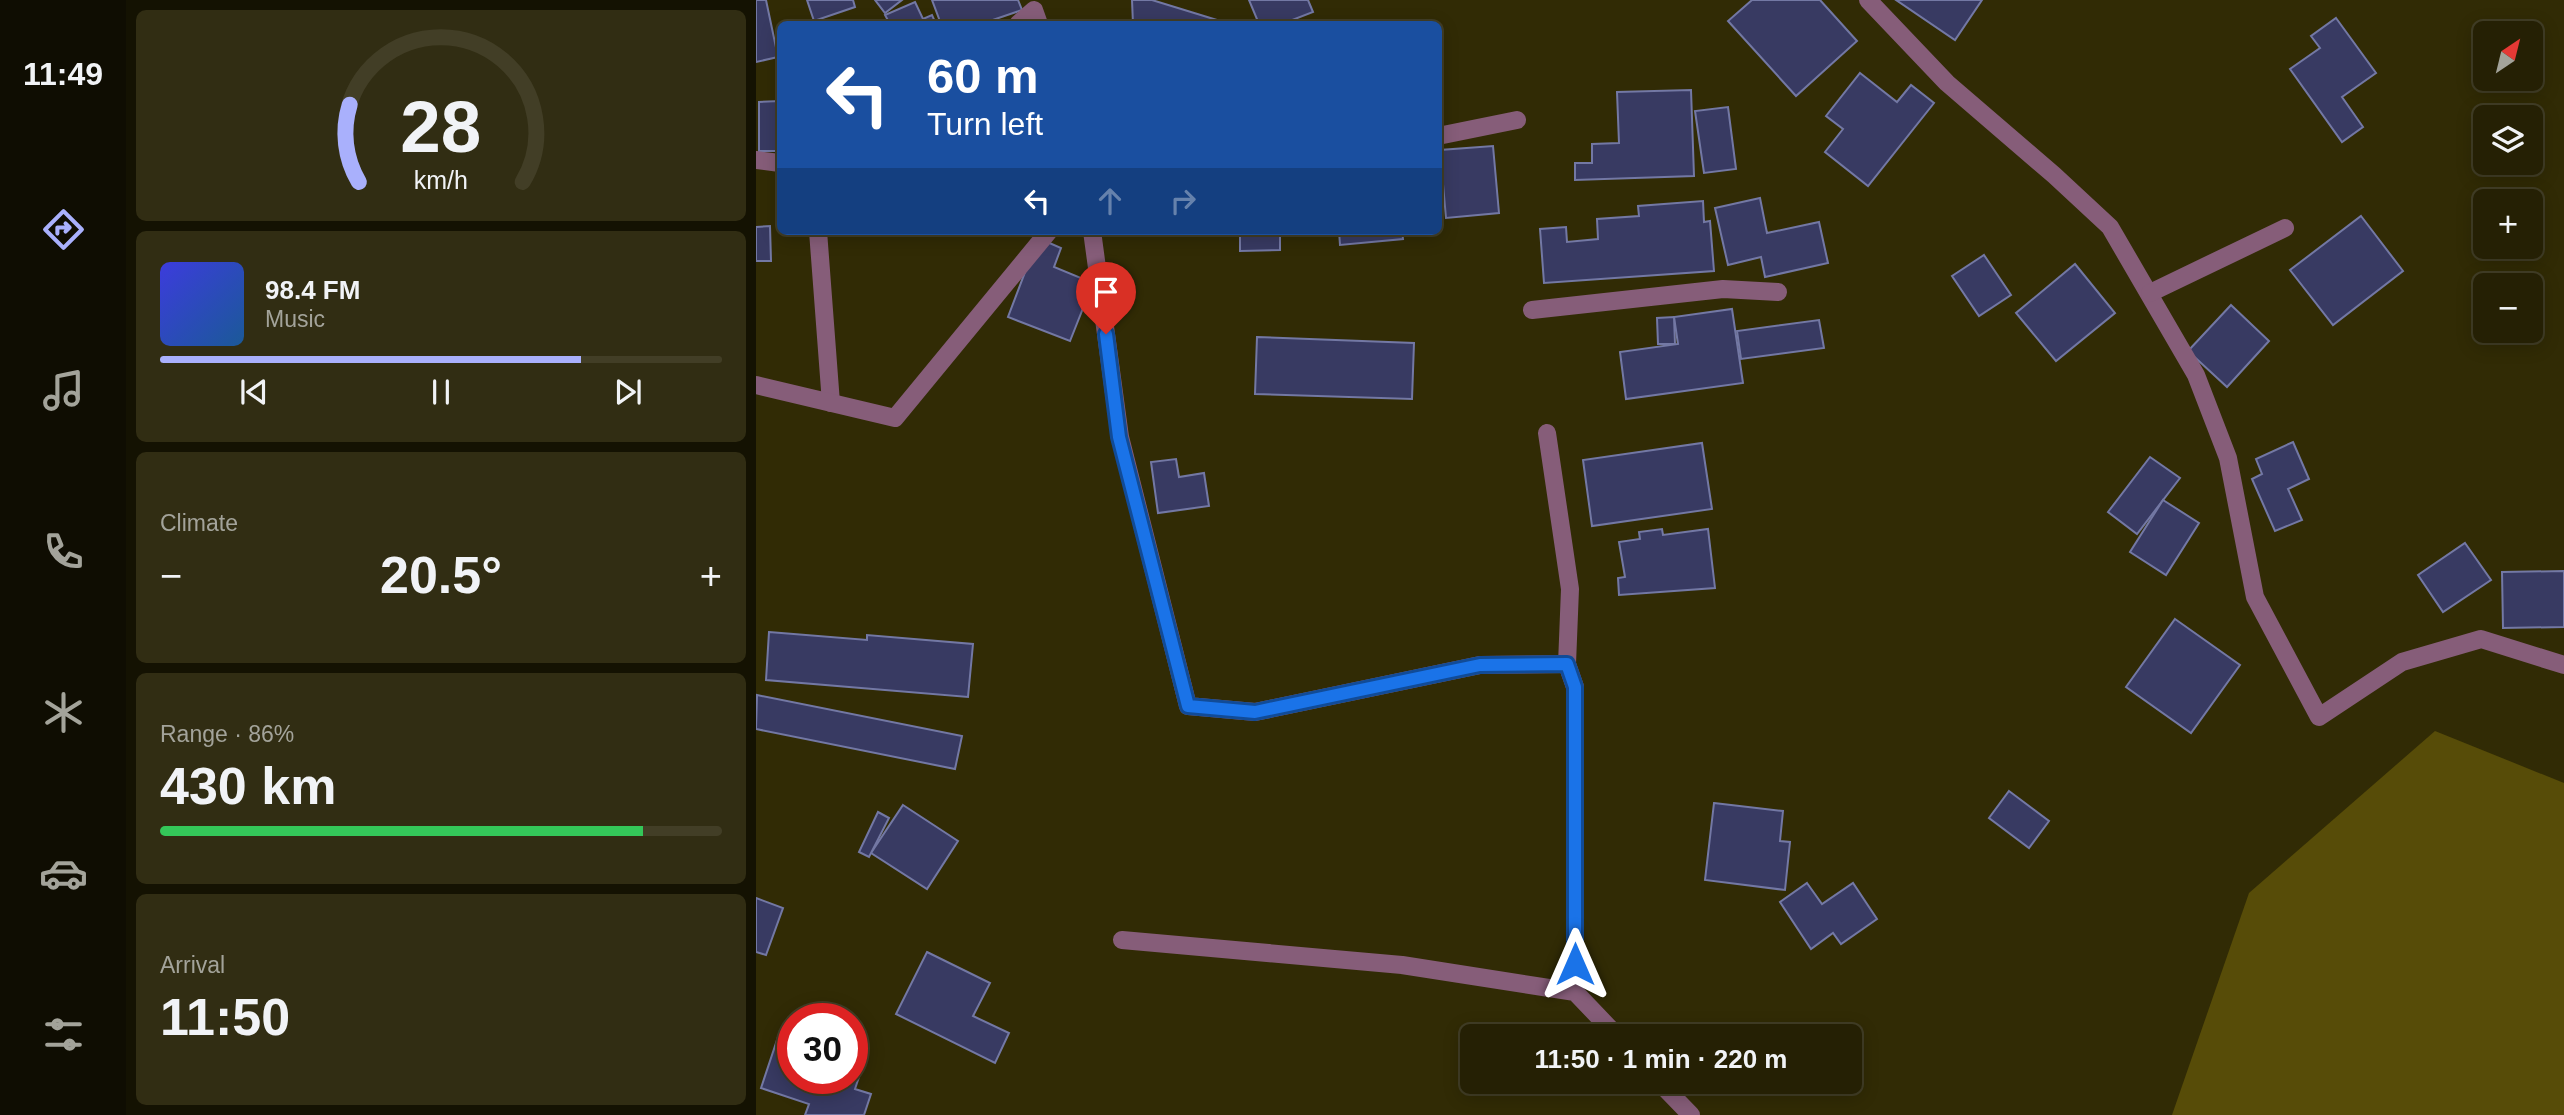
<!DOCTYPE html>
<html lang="en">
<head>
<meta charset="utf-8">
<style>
  :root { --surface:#252004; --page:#312d13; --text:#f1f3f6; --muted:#a3a39a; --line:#423e26; --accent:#a9b0fc }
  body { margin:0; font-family:Helvetica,sans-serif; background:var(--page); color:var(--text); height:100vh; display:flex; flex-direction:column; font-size:26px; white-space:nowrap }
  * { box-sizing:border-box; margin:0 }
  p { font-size:23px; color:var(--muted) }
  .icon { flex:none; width:38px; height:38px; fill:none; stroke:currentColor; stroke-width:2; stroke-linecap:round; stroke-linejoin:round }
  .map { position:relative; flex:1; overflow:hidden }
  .side { display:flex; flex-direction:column; gap:10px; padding:10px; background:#141202; width:630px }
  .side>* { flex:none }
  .guide { position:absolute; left:21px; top:21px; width:665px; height:214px; border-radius:10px; box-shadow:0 4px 18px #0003,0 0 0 2px var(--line); background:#1a4fa0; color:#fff; overflow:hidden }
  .needle { width:46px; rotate:35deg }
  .fabs { position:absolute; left:1717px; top:21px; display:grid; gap:14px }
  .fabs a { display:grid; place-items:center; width:70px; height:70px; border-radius:10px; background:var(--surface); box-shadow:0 4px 18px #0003,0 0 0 2px var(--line); font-size:35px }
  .speed { position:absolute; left:21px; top:1003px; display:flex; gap:14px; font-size:35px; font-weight:700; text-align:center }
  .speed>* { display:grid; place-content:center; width:91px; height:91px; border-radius:50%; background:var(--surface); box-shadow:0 4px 18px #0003,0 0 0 2px var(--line); line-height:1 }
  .speed .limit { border:10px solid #d22; background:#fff; color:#111 }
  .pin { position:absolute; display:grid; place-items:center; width:60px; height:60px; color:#fff; margin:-72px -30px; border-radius:50% 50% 50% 0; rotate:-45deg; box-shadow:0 0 7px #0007 }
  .pin .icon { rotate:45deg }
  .me { position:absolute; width:77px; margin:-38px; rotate:0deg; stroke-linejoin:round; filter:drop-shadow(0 0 5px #0008) }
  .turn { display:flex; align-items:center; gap:24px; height:147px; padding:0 35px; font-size:32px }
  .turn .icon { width:91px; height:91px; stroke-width:2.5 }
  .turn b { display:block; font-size:49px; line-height:60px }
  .lanes { display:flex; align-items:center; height:66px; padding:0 35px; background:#0003; justify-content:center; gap:35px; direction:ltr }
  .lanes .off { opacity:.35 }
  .big { font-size:52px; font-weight:700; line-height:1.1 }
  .side .card { flex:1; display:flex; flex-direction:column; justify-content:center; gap:10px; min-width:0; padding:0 24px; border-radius:10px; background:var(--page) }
  .side .dial { align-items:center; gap:0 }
  .dial svg { height:182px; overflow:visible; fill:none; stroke:var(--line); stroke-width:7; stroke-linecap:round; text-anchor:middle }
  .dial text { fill:var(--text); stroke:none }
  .song { display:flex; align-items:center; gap:21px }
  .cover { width:84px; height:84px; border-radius:10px; background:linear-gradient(135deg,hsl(240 70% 55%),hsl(210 70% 35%)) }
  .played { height:7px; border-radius:4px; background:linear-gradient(90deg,var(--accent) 75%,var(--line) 75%) }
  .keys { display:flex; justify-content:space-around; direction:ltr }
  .heat { display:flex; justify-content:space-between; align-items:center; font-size:38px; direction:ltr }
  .charge { height:10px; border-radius:5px; background:linear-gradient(90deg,#34c759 86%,var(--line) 0) }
  .trip { position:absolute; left:704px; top:1024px; width:402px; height:70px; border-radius:10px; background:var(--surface); box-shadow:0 4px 18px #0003,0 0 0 2px var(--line); font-weight:700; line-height:70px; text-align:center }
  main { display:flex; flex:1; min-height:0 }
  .tab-bar { display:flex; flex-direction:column; width:126px; justify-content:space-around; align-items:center; background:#0f0d02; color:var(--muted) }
  .tab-bar .icon { width:49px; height:49px }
  .tab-bar .active { color:var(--accent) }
  .tab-bar b { font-size:32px; color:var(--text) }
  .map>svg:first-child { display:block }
  .green { fill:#574c08 }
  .building { fill:#383a62; stroke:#7378a4; stroke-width:2 }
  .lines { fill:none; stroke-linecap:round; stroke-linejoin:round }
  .service { stroke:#865d79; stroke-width:18 }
  .minor { stroke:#865d79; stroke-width:18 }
  .route-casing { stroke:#114b97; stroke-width:18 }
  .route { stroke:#1a73e8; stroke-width:12 }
</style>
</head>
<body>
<main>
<nav class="tab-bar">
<b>11:49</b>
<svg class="icon active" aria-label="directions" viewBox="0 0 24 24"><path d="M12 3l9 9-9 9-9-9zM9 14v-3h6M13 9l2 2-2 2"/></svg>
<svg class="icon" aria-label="music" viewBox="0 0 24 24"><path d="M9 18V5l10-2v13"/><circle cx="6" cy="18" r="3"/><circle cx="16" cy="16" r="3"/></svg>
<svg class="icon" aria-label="phone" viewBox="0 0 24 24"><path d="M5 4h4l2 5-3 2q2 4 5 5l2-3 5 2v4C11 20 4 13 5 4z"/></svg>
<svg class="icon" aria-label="climate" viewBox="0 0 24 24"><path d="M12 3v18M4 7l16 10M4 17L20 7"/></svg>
<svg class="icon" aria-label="car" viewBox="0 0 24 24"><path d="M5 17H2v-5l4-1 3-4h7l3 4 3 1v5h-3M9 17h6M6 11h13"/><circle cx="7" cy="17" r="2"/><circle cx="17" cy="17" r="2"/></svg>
<svg class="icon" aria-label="filters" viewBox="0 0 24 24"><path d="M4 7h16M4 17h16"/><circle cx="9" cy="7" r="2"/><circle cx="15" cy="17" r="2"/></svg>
</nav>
<section class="side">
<div class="card dial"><svg viewBox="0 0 100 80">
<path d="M14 69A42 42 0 1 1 86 69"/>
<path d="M14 69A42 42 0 0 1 10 35" stroke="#a9b0fc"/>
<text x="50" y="56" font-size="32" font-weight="700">28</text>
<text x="50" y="72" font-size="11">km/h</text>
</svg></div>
<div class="card">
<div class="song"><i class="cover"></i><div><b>98.4 FM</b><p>Music</p></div></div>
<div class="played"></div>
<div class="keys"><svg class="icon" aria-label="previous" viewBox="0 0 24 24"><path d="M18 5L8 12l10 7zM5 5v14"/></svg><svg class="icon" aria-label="pause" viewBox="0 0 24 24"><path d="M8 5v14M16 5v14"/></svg><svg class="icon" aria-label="next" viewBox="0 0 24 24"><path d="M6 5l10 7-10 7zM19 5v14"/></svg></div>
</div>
<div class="card"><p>Climate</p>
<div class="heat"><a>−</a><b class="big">20.5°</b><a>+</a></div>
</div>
<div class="card"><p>Range · 86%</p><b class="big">430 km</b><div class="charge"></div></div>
<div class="card"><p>Arrival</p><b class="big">11:50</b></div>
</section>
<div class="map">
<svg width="1808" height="1115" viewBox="0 0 1808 1115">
  <rect width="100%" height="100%" fill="#312b05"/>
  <!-- green -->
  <path class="green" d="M1679,731L1808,783V1115H1416L1493,893Z"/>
  <!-- building -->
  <g class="building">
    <path d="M0,0H10L22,57L0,62Z"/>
    <path d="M51,0H97L99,7L58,21Z"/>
    <path d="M119,0H146L129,13Z"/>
    <path d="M176,0H262L266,10L225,24H185Z"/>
    <path d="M376,0H396L474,24H377Z"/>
    <path d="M493,0H552L557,12L526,24H503Z"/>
    <path d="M996,0H1064L1101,41L1040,96L972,21Z"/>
    <path d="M1140,0H1226L1199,40Z"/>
    <path d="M159,2L167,19L176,15L180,24H134L129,15Z"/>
    <path d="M1580,18L1620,73L1586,97L1607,127L1586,142L1534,69L1564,48L1555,36Z"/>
    <path d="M1104,73L1141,102L1155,85L1178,103L1112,186L1069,152L1087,129L1070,116Z"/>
    <path d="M935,90L938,176L819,180V163H836V144L863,143L861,92Z"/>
    <path d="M24,101V151H3V102Z"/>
    <path d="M972,107L980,169L948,173L939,111Z"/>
    <path d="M737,146L743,213L690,218L684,150Z"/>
    <path d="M1004,198L1011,233L1063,222L1072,263L1009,277L1005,257L972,265L959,208Z"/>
    <path d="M947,201L948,222L954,221L958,271L788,283L784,229L810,227L811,242L842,239L841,219L883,216L882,206Z"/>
    <path d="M1605,216L1647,271L1577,325L1534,270Z"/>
    <path d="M14,226L15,261H0V227Z"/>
    <path d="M484,231H524V250L484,251Z"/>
    <path d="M583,231H646L647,239L584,245Z"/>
    <path d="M282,238L305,248L298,267L337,283L314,341L252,317Z"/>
    <path d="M1228,255L1255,295L1223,316L1196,276Z"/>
    <path d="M1319,264L1359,313L1300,361L1260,313Z"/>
    <path d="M1475,305L1513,341L1471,387L1432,351Z"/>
    <path d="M976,309L987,383L870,399L864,352L922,344L918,317Z"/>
    <path d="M918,317L919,344H902L901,318Z"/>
    <path d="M1063,320L1068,348L985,359L981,331Z"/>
    <path d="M501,337L658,343L656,399L499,394Z"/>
    <path d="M1537,442L1553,479L1532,489L1546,520L1519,531L1496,479L1506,474L1500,459Z"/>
    <path d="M946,443L956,509L836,526L827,460Z"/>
    <path d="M1394,457L1424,478L1381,534L1352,512Z"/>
    <path d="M420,459L423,477L448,473L453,506L402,513L395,462Z"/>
    <path d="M1407,500L1443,523L1410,575L1374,552Z"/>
    <path d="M906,529L907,535L952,529L959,588L863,595L862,578L869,577L863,542L884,539L883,532Z"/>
    <path d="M1709,543L1735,580L1687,612L1662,575Z"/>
    <path d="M1808,571V627L1747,628L1746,572Z"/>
    <path d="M1419,619L1484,665L1435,733L1370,687Z"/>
    <path d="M13,632L111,640V635L217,644L212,697L10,680Z"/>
    <path d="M1,695L206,736L199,769L0,729Z"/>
    <path d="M1253,791L1293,821L1273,848L1233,818Z"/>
    <path d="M958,803L1027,811L1024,841L1034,842L1029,890L949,880Z"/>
    <path d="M147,805L202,841L171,889L115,853Z"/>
    <path d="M122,812L133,818L113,857L103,852Z"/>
    <path d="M1051,883L1066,904L1097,883L1121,919L1085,944L1077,933L1055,949L1024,902Z"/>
    <path d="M0,898L27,908L10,955L0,952Z"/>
    <path d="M171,952L234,983L217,1016L253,1033L239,1063L140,1014Z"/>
    <path d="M23,1034L37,1039V1078H96V1058L108,1062L99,1089L115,1094L108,1115H49L53,1104L5,1088Z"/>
  </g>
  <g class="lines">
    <!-- service -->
    <g class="service">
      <path d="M262,24L278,10L283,24"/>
      <path d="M682,136L761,120"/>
      <path d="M0,160L24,163"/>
      <path d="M62,231L75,403"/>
      <path d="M336,231L364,437L432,706L499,712L724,665L811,664"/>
      <path d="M0,385L139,418L293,231"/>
    </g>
    <!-- minor -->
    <g class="minor">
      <path d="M1112,0L1191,83L1298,175L1354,227L1440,375L1472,458L1499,597L1563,717L1646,662L1725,639L1808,665"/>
      <path d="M1394,293L1529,228"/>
      <path d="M776,310L967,289L1022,292"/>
      <path d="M791,433L814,589L811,664L819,687V992"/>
      <path d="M366,940L646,965L819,992L861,1036"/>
      <path d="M903,1082L935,1115"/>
    </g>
  </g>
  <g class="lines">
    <defs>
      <path id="route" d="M350,334L363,437L432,706L499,712L724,665L811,664L819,687V964"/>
    </defs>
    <!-- route casing -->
    <use href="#route" class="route-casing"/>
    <!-- route -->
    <use href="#route" class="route"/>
  </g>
</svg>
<div class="fabs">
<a><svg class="needle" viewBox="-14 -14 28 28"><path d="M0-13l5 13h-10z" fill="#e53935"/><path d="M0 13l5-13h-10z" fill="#a3a39a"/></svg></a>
<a><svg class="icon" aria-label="layers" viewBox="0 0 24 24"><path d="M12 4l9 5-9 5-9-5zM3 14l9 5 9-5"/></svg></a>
<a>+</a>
<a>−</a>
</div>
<div class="speed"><div class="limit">30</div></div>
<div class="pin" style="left:350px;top:334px;background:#d93025"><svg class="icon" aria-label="arrive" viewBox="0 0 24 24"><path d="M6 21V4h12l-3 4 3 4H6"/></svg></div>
<svg class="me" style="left:819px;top:964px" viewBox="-20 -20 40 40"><path d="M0-17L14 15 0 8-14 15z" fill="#1a73e8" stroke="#fff" stroke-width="4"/></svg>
<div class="trip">11:50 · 1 min · 220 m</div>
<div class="guide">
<div class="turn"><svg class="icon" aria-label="left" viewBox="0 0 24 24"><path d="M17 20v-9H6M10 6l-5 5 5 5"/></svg><div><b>60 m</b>Turn left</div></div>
<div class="lanes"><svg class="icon" aria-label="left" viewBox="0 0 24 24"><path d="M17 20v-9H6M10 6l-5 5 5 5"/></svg><svg class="icon off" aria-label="ahead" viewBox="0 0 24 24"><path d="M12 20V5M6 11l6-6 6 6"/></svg><svg class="icon off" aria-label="right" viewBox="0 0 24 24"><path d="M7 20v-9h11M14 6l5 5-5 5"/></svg></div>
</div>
</div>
</main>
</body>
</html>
